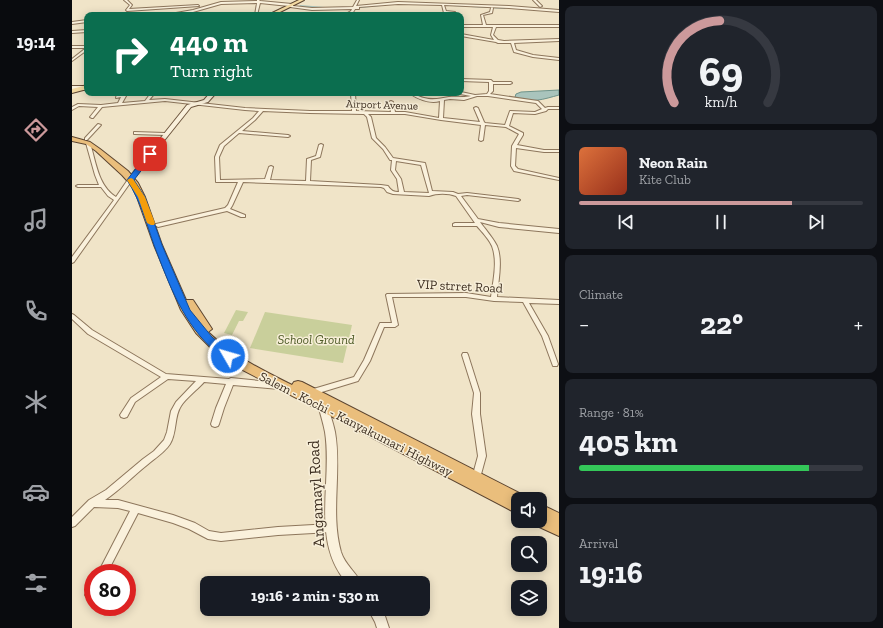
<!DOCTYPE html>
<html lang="en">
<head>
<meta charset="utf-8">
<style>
  :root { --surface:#171b24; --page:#20242c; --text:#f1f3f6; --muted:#9ea1a6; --line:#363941; --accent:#cc999b }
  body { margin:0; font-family:"Zilla Slab",serif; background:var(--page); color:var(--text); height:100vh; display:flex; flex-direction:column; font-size:15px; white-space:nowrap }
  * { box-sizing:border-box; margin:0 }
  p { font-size:13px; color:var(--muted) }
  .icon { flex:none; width:22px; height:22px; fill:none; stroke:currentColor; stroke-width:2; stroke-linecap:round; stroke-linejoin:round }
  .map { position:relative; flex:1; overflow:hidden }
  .sheet { display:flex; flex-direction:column; gap:6px; padding:6px; background:#0d0f14; width:324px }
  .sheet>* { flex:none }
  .banner { position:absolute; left:12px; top:12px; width:380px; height:84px; border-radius:8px; box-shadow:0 2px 10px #0003; background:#0b6e4f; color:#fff; overflow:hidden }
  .fabs { position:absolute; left:439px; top:492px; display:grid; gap:8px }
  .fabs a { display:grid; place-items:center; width:36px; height:36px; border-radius:8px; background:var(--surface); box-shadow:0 2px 10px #0003; font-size:20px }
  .speed { position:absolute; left:12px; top:564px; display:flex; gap:8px; font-size:20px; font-weight:700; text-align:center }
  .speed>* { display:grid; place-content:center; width:52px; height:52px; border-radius:50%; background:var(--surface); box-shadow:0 2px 10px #0003; line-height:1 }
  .speed .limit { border:6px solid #d22; background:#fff; color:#111 }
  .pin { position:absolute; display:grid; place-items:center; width:34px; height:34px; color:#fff; margin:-17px; border-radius:8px; box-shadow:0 2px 6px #0006 }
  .me { position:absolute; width:44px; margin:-22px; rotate:308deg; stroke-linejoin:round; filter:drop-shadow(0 0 3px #0008) }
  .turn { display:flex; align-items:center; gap:14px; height:84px; padding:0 20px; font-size:18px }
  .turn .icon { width:52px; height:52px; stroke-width:2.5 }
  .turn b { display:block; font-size:28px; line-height:34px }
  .big { font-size:30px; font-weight:700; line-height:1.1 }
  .sheet .widget { flex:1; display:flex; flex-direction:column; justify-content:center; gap:6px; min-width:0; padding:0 14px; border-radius:8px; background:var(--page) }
  .sheet .dial { align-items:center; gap:0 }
  .dial svg { height:104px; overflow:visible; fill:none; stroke:var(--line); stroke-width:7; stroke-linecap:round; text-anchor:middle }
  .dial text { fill:var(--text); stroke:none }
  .song { display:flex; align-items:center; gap:12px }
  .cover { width:48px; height:48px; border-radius:6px; background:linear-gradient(135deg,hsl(20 70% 55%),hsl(10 70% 35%)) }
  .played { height:4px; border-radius:2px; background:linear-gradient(90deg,var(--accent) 75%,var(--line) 75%) }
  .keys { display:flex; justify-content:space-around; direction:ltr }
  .heat { display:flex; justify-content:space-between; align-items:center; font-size:22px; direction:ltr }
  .charge { height:6px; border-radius:3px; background:linear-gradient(90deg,#34c759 81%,var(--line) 0) }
  .trip { position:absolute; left:128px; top:576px; width:230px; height:40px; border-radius:8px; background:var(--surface); box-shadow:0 2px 10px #0003; font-weight:700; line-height:40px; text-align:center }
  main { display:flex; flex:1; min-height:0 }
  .tabs { display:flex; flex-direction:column; width:72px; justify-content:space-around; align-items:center; background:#090b0e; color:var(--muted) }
  .tabs .icon { width:28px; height:28px }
  .tabs .active { color:var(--accent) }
  .tabs b { font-size:18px; color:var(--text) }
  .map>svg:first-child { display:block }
  .green { fill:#c9cf9b }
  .water { fill:#a9c4bc; stroke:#6f938a }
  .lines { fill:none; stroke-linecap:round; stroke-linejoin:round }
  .canal { fill:#a9c4bc; fill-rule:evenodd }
  .minor-casing { stroke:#8d765c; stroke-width:2 }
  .tertiary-casing { stroke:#8d765c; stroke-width:2 }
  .secondary-casing { stroke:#6f573f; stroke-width:2 }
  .primary-casing { stroke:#5b4430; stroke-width:2 }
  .trunk-casing { stroke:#5b4430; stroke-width:2 }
  .minor { fill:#faf1dc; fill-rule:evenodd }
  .tertiary { fill:#faf1dc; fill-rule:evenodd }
  .secondary { fill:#faf1dc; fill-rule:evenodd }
  .primary { fill:#f3d9a0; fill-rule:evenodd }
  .trunk { fill:#eabe7c; fill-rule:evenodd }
  .route { fill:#1a73e8; stroke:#114b97 }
  .slow { fill:#f59e0b }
  .labels { text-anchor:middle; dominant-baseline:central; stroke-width:3; stroke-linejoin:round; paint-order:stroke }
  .far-street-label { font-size:11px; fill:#3d2e20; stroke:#f7eed8 }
  .street-label { font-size:13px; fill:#3d2e20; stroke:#f7eed8 }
  .park-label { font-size:13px; font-style:italic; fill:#4d5a26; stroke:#f7eed8 }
  .near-street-label { font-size:16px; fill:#3d2e20; stroke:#f7eed8 }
</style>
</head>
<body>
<main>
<nav class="tabs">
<b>19:14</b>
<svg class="icon active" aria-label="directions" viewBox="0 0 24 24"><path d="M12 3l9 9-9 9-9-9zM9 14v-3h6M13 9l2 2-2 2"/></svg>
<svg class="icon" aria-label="music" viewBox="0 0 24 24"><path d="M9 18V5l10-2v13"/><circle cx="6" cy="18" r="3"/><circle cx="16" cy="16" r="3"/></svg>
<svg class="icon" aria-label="phone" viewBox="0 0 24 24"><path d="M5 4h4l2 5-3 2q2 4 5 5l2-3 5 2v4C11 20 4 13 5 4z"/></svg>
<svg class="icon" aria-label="climate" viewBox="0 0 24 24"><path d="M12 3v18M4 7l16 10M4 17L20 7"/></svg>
<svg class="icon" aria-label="car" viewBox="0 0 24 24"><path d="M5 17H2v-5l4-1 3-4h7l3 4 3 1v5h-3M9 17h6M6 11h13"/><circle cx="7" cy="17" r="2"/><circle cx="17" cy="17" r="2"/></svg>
<svg class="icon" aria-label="filters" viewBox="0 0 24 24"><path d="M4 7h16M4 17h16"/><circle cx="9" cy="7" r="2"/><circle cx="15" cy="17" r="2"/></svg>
</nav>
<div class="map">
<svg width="487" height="628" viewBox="0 0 487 628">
  <rect width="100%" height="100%" fill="#f0e4c8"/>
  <!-- green -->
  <g class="green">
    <path d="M164,310L176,312L171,321H167L160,335L152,333Z"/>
    <path d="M193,312L280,325L271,363L178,348Z"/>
  </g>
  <!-- water -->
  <path class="water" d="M487,90V95C472,99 459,104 443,97L444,94L449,92Z"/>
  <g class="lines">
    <!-- canal -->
    <g class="canal">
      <path d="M348,3L433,7L434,8L433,9L347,4Z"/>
      <path d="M307,4L308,6L280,9L279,8Z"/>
      <path d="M228,5L253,7L254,8L253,9L227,7Z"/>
      <path d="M120,11L121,13L106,15H101Z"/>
    </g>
    <defs>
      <g id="minor">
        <path d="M52,0H55L60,5L57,9L126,5L127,6L55,11L54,10L58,5Z"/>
        <path d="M185,0H187L188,1L220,4L221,5V6L240,8L281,7L285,0H287L284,6L326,2L437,6L487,10V12L437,8L372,5L374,11L383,12L382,14L372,13L370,5L326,4L287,7V9H283C281,14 277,15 272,15L279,11L280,9L240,10L218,7L217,6L188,3L185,15H183L185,3L149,4L121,12L104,15H66L104,13L121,10L149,2L185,1Z"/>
        <path d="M461,0H464L470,6L468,7Z"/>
        <path d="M420,7L421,8L420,13L411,15L414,25H487V27H424L421,35L426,40L432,41L487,39V41L442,43L444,50L461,55L487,58V60L461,57L442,52L439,43H426L424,42L389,36V34L422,40L419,35L421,27H389V25H411L409,15L418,12L419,8Z"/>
        <path d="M125,14H146L147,15H124Z"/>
        <path d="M15,20V22L0,24V22Z"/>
        <path d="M15,30V32L0,33V31Z"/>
        <rect x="0" y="46" width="15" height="2"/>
        <path d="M14,48H15V50L0,61V59Z"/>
        <path d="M389,79L419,80L421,82H439L440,83L438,84H421V91L418,94L466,101L473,108L476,107H487V109H476L474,111L463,114L441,113L437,126L451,133V135L445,145L472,150H487V152H472L444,148L443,166L446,169L487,178V180L442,171L439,166L440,146L447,134L434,127L413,125L411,140L409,141L407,140L409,125L369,120L333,114H296L299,117L304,138L313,147L321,158L353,163L360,191L381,192L386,194L395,193L446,199L448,200L446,201L395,195L389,196L406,219L427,223L487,229V233L427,227L408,222C413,229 421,238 425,246C431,261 426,281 425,297L487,300V304L457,303L476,336L486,364L485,366H481L470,336L451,302L422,301L394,297H320L326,325L323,327H312L298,361L286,381L240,395L238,394L237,392L238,390L282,377L292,360L308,323H320L314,295L315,294L394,293L419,297C421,281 426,262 420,246C417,239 410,232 405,226H381V224L383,223H403L384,196C376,193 365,193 357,196L321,194L315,192L312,188L309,187L171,182L160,206L158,209L173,215V217H169L155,211L86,227L83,225L84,224L153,208L156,205L166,182H144L143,157L148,145L181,118L187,111L173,110L93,101L30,107L21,118H20L18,117L26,107L7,106L0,110V107L6,104L29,105L46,103L49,97L44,98L45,93H49L48,96L52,95L54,96L50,103L73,101L79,93H83L77,100L93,99L173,108L238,111H280L279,93H283L284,111L319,112L317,102L319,101L321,102L323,112H333L367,118L368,101C357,104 346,99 337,93C343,93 346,97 352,98C362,101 368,98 377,97C385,96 390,98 399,96L388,94L387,93H389V92L403,95L415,94L417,91V82L389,81ZM405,96H416L464,103L470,109L463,112L438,111L433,125L413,123L412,122L406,108L404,107L402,108L408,122L371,118L372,100L378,99L392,100ZM191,111L238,113L292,114L295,117L300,138L311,149L318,160H320L319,170L325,179L327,192C322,192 319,191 316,186L309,185L238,181L239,160L248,157L251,145L249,144L247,145L244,156L235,159L234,181L198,180L201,167L199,166L197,167L193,179L148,180L147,157L152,146L167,133L216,137L218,136L216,135L170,131L183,120ZM324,161L349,165L357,193L332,192L329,179L323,170Z"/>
        <path d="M26,124L29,125L15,140H13V138Z"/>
        <path d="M62,132L93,133L95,134L93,135L63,134H62Z"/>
        <path d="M15,142L18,143C24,162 26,186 44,197L59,175H61L63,176L2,262L0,263V257L42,200L36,196L29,187H6L4,186L6,185H27L23,175L14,143Z"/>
        <path d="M0,314L2,315L20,330L94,374L157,379L159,378L207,383L209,384L210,386L209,388L207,389L161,385L152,408L147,424L146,426L143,427L140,426L139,424L144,408L154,384L132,382C126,389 113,399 109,406C102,416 105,433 98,444C92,453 83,458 75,465C61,476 48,490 33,500H46L101,515L123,523L137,531L149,533L206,527L259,524L262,525L263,528L262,531L259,532L206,535L149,541L136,539L117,529L101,523L66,513L35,573H26L58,511L46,508L22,507L3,526L0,527V517L17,500L34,490L71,459L82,451L92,440L95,432L99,411L104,402L124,381L96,379L63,402L55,417L52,418L49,417L48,415L59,398L89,377L16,334L0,319Z"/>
        <path d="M391,353H395L396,355L408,393V414L414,456L408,478L407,480L404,481L401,480L400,478L406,456L400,414L402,393L390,355Z"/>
        <path d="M21,585V598L18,600L15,598L13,595L18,587Z"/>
      </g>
      <g id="tertiary">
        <path d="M250,398L253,399L255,402C257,412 261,422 263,432C270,471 258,513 269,552C273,565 284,572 289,583H275C238,541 261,481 253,432C251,422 248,412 245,402L247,399Z"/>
        <path d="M296,609H309L313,616L317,628H305L303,622Z"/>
      </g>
      <g id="secondary">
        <path d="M0,86H12L15,88L12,90H0Z"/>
        <path d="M138,93H144L136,102L119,107L63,177H59V175L115,105L132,100Z"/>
      </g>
      <g id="primary">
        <path d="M227,0H232L202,15H196Z"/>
        <path d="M15,85V89L0,93V89Z"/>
      </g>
      <g id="trunk">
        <path d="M0,137L18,142L28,149L56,171L66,183L73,197L90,245L114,300H121L140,329L136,332C161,356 190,370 220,385L222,382L226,381L230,382L451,495L453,499H446V514L165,367L141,350L124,333L109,310L82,245L65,197L60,186L50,175L24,151L14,144L0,141Z"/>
        <path d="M468,504L487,513V536L463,525L462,521H468Z"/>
      </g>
    </defs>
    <!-- minor casing -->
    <use href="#minor" class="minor-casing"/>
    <!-- tertiary casing -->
    <use href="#tertiary" class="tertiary-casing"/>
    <!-- secondary casing -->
    <use href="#secondary" class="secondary-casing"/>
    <!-- primary casing -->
    <use href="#primary" class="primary-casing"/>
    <!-- trunk casing -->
    <use href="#trunk" class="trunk-casing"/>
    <!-- minor -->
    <use href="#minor" class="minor"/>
    <!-- tertiary -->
    <use href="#tertiary" class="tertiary"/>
    <!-- secondary -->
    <use href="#secondary" class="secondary"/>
    <!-- primary -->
    <use href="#primary" class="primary"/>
    <!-- trunk -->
    <use href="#trunk" class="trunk"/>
  </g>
  <!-- route -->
  <path class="route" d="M76,153L82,154L62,180L73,197L90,245L118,310L140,337L160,353L161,356L160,359C153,361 149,356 144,352C111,324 97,284 82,245C74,222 69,202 55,180Z"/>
  <!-- slow -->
  <path class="slow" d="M59,178L61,179L73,197L83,223L82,225H79L75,223L66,197L55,180Z"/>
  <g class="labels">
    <!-- far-street labels -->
    <g class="far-street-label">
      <text transform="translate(310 105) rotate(2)">Airport Avenue</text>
    </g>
    <!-- street labels -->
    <g class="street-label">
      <text transform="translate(388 286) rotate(3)">VIP strret Road</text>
      <text transform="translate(284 424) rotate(27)">Salem - Kochi - Kanyakumari Highway</text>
    </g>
    <!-- park labels -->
    <g class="park-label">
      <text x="244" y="339">School Ground</text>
    </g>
    <!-- near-street labels -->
    <g class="near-street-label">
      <text transform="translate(244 494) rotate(-93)">Angamayl Road</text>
    </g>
  </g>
</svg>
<div class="fabs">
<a><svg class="icon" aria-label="sound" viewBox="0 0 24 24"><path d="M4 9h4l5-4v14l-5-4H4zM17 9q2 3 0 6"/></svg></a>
<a><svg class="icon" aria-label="search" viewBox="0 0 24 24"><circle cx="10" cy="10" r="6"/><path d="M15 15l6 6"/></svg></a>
<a><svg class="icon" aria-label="layers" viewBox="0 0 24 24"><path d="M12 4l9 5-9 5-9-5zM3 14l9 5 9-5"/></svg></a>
</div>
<div class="speed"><div class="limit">80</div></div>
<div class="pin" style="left:78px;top:154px;background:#d93025"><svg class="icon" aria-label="arrive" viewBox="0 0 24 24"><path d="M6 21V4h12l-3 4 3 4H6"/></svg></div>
<svg class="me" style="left:156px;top:356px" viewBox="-20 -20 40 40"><circle r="17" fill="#1a73e8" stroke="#fff" stroke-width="3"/><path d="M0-11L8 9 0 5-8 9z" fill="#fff"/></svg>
<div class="trip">19:16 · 2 min · 530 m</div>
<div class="banner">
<div class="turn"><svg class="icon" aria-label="right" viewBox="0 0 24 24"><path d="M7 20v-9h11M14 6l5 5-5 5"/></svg><div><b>440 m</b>Turn right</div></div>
</div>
</div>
<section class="sheet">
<div class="widget dial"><svg viewBox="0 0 100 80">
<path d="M14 69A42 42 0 1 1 86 69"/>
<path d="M14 69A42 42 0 0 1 49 6" stroke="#cc999b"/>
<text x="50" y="56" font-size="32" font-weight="700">69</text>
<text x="50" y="72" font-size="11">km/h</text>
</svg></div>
<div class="widget">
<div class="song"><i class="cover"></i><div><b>Neon Rain</b><p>Kite Club</p></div></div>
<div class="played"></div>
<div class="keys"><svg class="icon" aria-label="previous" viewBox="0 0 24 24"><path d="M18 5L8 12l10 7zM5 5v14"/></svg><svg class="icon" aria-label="pause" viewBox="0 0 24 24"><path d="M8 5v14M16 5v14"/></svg><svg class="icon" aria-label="next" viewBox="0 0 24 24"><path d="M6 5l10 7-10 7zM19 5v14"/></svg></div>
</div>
<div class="widget"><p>Climate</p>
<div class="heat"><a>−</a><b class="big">22°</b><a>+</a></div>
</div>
<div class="widget"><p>Range · 81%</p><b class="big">405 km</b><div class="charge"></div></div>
<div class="widget"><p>Arrival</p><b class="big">19:16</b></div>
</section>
</main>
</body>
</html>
